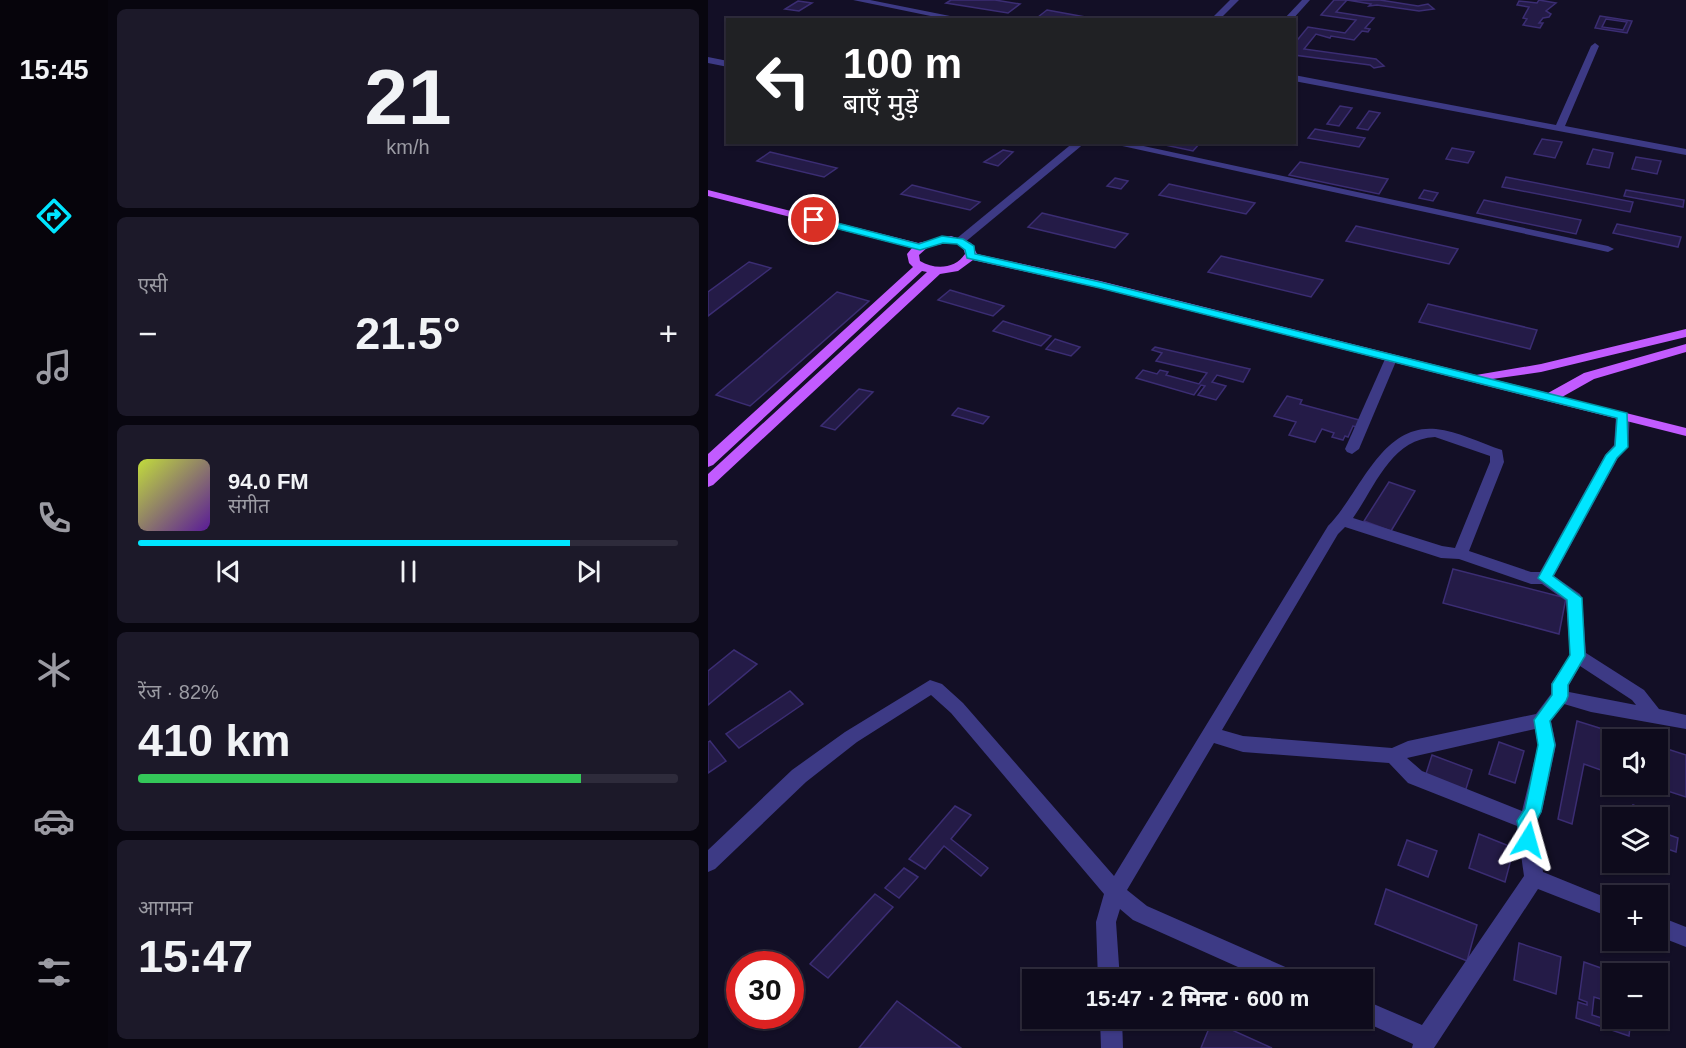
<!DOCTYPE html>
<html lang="hi">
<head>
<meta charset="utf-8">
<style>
  :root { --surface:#0e0b1c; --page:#1c1929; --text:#f1f3f6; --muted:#9b9ba3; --line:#2e2b3b; --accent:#00e5ff }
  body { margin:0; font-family:Helvetica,"Noto Sans Devanagari",sans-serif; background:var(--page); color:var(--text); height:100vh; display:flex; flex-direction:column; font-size:22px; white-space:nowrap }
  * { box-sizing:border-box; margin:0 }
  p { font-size:20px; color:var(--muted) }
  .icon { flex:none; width:33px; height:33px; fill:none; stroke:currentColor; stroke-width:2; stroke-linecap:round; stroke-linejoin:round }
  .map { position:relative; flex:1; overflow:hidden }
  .panel { display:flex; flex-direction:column; gap:9px; padding:9px; background:#08060f; width:600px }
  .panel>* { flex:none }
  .hud { position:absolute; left:18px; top:18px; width:570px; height:126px; border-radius:0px; box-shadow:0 2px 4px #0004,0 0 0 2px var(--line); background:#202124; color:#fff; overflow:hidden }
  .controls { position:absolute; left:894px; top:729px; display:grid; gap:12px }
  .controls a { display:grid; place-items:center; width:66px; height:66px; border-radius:0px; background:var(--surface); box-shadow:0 2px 4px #0004,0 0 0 2px var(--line); font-size:30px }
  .speed { position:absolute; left:18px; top:951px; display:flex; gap:12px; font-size:30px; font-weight:700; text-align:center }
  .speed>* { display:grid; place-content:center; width:78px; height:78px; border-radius:50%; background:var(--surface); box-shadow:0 2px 4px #0004,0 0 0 2px var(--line); line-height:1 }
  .speed .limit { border:9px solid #d22; background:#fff; color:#111 }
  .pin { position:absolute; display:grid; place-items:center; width:51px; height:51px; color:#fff; margin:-26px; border:3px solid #fff; border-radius:50%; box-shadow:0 2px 6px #0007 }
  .me { position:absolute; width:66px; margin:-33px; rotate:8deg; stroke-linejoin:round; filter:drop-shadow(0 0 4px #0008) }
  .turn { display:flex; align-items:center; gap:21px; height:126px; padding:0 18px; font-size:27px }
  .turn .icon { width:78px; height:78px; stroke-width:2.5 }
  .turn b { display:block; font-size:42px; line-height:51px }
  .big { font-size:45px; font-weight:800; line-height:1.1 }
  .panel .card { flex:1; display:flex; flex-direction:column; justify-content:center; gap:9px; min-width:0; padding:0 21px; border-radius:9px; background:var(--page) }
  .panel .dial { align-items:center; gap:0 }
  .dial b { font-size:78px; line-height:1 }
  .song { display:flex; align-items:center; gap:18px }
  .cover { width:72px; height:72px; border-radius:9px; background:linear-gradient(135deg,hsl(70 70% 55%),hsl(270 70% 35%)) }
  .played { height:6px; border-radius:3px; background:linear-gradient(90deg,var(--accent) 80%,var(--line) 80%) }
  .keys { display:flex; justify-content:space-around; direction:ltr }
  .heat { display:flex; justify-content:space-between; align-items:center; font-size:33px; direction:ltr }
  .charge { height:9px; border-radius:4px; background:linear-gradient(90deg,#34c759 82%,var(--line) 0) }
  .trip { position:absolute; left:314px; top:969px; width:351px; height:60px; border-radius:0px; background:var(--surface); box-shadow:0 2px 4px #0004,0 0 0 2px var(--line); font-weight:800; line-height:60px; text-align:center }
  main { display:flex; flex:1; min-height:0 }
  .tabs { display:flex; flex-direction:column; width:108px; justify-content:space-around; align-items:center; background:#06040b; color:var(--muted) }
  .tabs .icon { width:42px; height:42px }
  .tabs .current { color:var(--accent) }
  .tabs b { font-size:27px; color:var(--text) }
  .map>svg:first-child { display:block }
  .building { fill:#241b47; stroke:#3b2d73; stroke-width:1.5; fill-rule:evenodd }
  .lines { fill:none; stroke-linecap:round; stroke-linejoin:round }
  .minor { fill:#3d3a85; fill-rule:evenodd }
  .major { fill:#c25bff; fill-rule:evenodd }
  .route { fill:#00e5ff; stroke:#0095a6; stroke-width:1.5 }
</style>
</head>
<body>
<main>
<nav class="tabs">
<b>15:45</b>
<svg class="icon current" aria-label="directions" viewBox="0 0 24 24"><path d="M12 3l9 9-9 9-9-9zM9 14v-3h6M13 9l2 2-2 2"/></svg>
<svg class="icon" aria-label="music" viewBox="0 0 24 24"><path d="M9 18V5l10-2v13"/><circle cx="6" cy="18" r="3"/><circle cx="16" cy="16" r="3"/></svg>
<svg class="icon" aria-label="phone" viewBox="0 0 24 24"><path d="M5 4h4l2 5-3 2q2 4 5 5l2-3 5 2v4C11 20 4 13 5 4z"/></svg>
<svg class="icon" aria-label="climate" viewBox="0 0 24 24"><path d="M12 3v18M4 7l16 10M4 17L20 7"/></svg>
<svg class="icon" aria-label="car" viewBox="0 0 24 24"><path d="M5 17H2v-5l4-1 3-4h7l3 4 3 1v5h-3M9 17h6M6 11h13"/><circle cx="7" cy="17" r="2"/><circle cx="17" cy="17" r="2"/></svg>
<svg class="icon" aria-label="filters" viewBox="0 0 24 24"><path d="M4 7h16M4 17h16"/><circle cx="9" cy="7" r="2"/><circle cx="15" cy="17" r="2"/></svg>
</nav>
<section class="panel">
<div class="card dial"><b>21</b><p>km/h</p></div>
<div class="card"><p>एसी</p>
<div class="heat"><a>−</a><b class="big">21.5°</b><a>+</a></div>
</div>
<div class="card">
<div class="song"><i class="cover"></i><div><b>94.0 FM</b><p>संगीत</p></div></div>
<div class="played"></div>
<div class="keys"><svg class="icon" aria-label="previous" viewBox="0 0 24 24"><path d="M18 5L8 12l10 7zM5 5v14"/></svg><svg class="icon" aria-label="pause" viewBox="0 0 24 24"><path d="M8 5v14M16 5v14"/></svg><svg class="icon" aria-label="next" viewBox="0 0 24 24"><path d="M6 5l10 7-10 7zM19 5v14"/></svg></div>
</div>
<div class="card"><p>रेंज · 82%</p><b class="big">410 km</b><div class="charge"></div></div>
<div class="card"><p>आगमन</p><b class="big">15:47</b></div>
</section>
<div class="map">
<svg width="978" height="1048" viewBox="0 0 978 1048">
  <rect width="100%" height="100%" fill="#130f26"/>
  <!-- building -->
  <g class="building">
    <path d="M243,0H287L312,4L300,13L238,3Z"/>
    <path d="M626,0H672L710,6L720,4L726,9L711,11L669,5L661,6L663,4L639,0L628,12L666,18L657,28L662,29L660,32L654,31L646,40L623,36L622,38L608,34L596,49L668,59L676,66L666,68L662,65L586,55V44L600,27L637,33L648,20L613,15Z"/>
    <path d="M831,0L848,3L838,11L843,14L841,17L835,18L831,23H835L832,28L815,25L819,19L815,18L821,7L809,5L811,1L829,3Z"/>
    <path d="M90,1L104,3L91,11L77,9Z"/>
    <path d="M339,10L394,20H345L330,17Z"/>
    <path d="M892,16L924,21L919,33L887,28ZM898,19L919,22L915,30L894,27Z"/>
    <path d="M632,106L644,108L631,126L619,124Z"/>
    <path d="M661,111L672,113L660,130L649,128Z"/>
    <path d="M607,129L657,138L651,147L600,138Z"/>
    <path d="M834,139L854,142L847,158L826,154Z"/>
    <path d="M443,142H493L485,151Z"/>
    <path d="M744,148L766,152L760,163L738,159Z"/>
    <path d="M885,149L905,153L901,168L879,164Z"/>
    <path d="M295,150L305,152L290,166L276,162Z"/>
    <path d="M62,152L129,168L116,177L49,161Z"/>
    <path d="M928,157L953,161L949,174L924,169Z"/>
    <path d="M592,162L680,179L671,194L581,175Z"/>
    <path d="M798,177L925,202L922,212L794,187Z"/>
    <path d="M407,178L420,181L413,189L399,186Z"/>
    <path d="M461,184L547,203L538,214L451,195Z"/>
    <path d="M204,185L272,202L262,210L193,194Z"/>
    <path d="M716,190L730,193L725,201L711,198Z"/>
    <path d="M918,190L976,200L975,207L916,196Z"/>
    <path d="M776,200L873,220L868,234L769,213Z"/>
    <path d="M334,213L420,234L407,248L320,227Z"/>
    <path d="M909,224L973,237L970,247L905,233Z"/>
    <path d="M648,226L750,249L741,264L638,241Z"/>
    <path d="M513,256L615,280L603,297L500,272Z"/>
    <path d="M41,262L63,268L0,316V292Z"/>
    <path d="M242,290L296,306L285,316L230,300Z"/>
    <path d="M129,292L161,301L42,406L8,395Z"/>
    <path d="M720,304L829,330L822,349L711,322Z"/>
    <path d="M295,321L343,336L333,346L285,331Z"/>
    <path d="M347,339L372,347L363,356L338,349Z"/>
    <path d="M447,347L542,369L535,382L509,375L504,382L518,386L508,400L490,395L497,386L493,385L486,395L428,378L435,370L449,374L452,370L460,372L458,375L491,384L499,373L448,361L454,353L444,350Z"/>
    <path d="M151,389L165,392L127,430L113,426Z"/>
    <path d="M579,396L594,400L592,404L655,421L651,428L645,426L640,437L637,436L635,440L624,437L626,433L614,429L607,442L581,435L588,422L566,416Z"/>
    <path d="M250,408L281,417L275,424L244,415Z"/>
    <path d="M681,482L707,491L683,531L656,521Z"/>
    <path d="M745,569L858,598L851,634L735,603Z"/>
    <path d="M26,650L49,664L0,705V671Z"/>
    <path d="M82,691L95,704L31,748L18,734Z"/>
    <path d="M869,721L930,740H904V774L876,764L864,824L850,819Z"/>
    <path d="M2,741L18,761L0,773V742Z"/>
    <path d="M791,742L816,751L807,783L781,774Z"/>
    <path d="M950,746L978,755V797L938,784H950Z"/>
    <path d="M724,755L764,770L757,792L717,777Z"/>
    <path d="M925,805L947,813L948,806L956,809L953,832L970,838L968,852L951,846L950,855V818H923Z"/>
    <path d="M247,806L263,815L243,839L280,868L273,876L236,846L217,869L201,859Z"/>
    <path d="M771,834L806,848L797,882L761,868Z"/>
    <path d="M699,840L729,851L720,877L690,865Z"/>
    <path d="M930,862H948L947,871L929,865Z"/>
    <path d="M196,868L210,877L191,898L177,888Z"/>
    <path d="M678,889L769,925L759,961L667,924Z"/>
    <path d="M167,894L185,907L120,978L102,964Z"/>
    <path d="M811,943L853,957L848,994L806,980Z"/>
    <path d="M876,962L910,974H904V1012L901,1011L902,1002L886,997L884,1015L922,1027L921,1036L868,1018L870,1002L879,1005V1002L871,999Z"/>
    <path d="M189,1001L253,1048H151Z"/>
    <path d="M504,1021L564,1048H493Z"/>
  </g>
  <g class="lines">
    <!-- minor -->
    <g class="minor">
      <path d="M145,0H162L262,20H242Z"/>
      <path d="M522,0H531L511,20H502Z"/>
      <path d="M594,0H602L584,20H575Z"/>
      <path d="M887,43L891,46L857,126L978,149V155L586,81V75L848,125L883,46Z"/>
      <path d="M0,57L20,61V67L0,63Z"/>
      <path d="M366,142H378L256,243H248V239Z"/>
      <path d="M396,142H417L900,246L906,249L900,252Z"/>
      <path d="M683,355L689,359L651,449L644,454L639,452L637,449L677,359Z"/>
      <path d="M915,412L922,416L920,447L910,458L846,576L872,594L874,598L878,653L936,690L951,709L978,715V729L883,712L856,704L843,721L848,745L834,811L828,823L835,872L904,900V918L830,889L726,1048H704L705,1044L648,1018H654V999L714,1025L816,876L809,826L700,783L681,763L535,752L506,743L419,890L439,906L591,973L594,980H559L425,920L412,909L408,922L412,980H390L388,922L396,894L243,713L223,695L149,742L98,782L7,869L0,872V850L84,770L137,732L222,680L234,684L255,703L406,876L620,526C652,494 673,423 728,429C750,431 772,443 794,450L796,462L761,551L823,572H832L897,455L906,445L908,416ZM727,437L782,456V462L747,548L734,546L645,518C667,487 683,439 727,437ZM637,527L733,558L751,559L823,584H834L858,601L862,655L843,684V694L828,714L700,741L684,748L535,736L514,730L630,534ZM872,666L924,700L928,705L861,692V685ZM827,729L830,745L814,811L714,771L699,758Z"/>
      <path d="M950,916L978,927V947L950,936Z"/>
      <path d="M392,1018H414L415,1048H393Z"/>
    </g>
    <!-- major -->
    <path class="major" d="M0,190L210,243L243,236L263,243L269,254L392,281L768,375L833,364L978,329V337L833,372L784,379L840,393L876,373L978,344V352L886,379L854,397L978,428V436L391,288L265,260L250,271L232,274L5,485L0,487V474L219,272L214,271L5,465L0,467V454L205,267L201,263L199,254L204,248L0,196ZM243,242C250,244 256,246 257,254C247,269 227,270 212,261L211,255L220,247Z"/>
  </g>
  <!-- route -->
  <path class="route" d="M106,217L211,244L234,236L255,239L266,246L267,254L392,282L919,413L920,447L909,458L845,576L874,598L877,656L860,685V696L858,701L842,721L847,745L833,812L827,823L829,840L827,846L820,848L814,846L809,821L817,809L830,745L826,720L844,695V684L862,655L859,600L830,578L898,455L907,446L909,418L392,288L259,258L257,250L249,244L235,243L212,250L103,222V218Z"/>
</svg>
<div class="controls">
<a><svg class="icon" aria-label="sound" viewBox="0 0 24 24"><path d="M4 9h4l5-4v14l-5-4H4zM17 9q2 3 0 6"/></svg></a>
<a><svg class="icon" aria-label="layers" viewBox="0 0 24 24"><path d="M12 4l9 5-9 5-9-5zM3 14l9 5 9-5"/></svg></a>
<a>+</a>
<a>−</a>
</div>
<div class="speed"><div class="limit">30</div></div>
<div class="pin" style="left:106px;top:220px;background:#d93025"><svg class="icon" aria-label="arrive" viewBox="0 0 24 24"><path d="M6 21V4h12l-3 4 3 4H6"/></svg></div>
<svg class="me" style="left:820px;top:840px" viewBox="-20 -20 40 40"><path d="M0-17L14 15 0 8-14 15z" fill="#00e5ff" stroke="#fff" stroke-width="4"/></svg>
<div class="trip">15:47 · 2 मिनट · 600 m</div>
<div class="hud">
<div class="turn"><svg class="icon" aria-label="left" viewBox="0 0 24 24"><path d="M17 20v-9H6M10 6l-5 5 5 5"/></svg><div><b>100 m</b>बाएँ मुड़ें</div></div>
</div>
</div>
</main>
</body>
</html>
